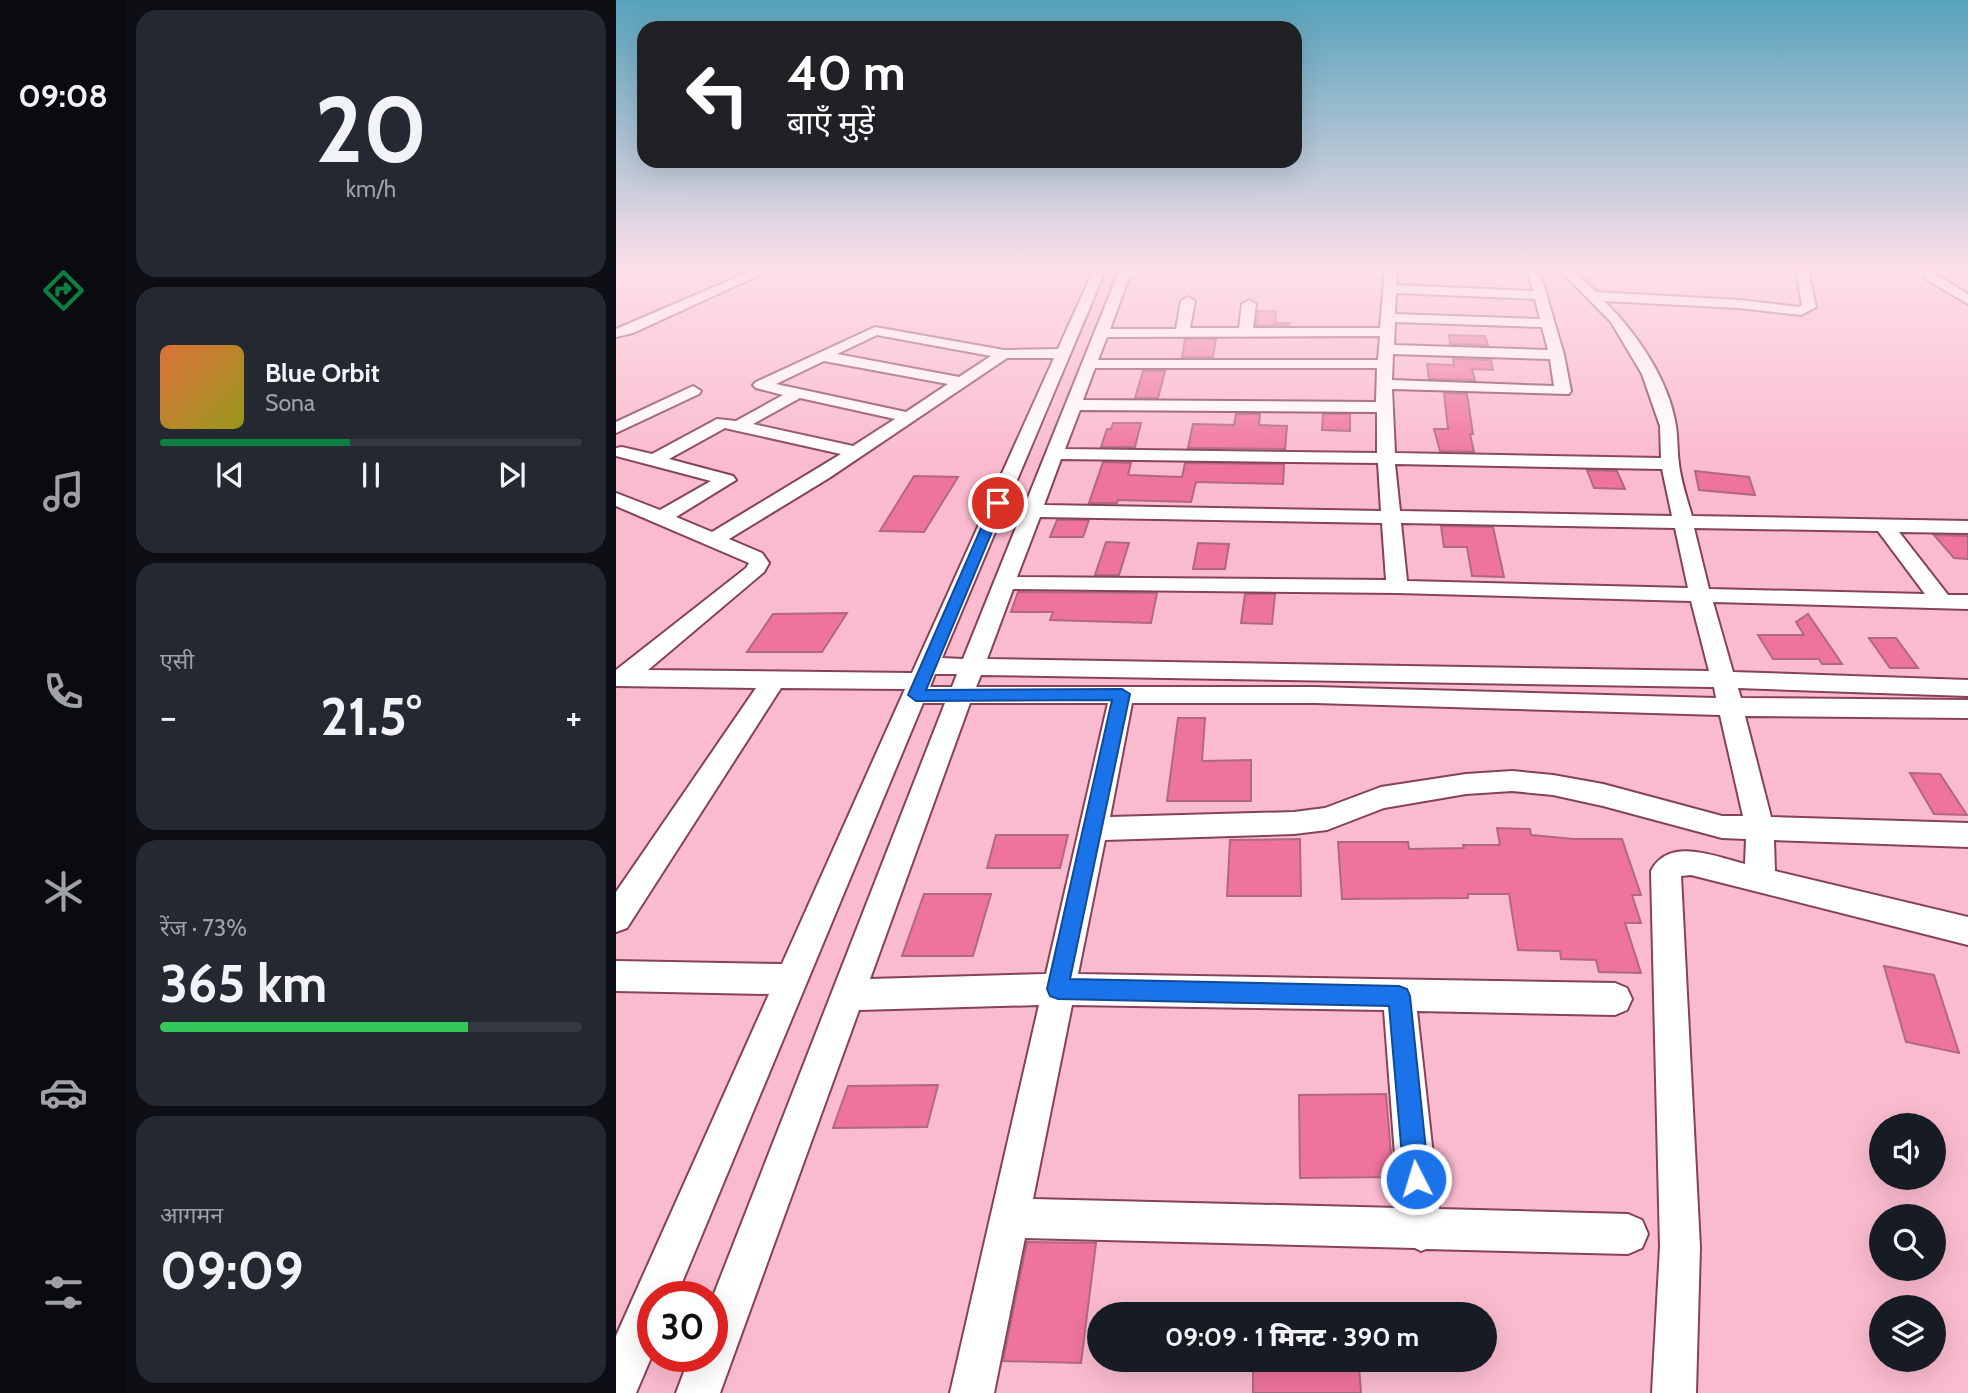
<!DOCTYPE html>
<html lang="hi">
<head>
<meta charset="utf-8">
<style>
  :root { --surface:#171b24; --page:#242831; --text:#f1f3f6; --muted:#9ea1a6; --line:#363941; --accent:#0b8043 }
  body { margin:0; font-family:Cabin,"Noto Sans Devanagari",sans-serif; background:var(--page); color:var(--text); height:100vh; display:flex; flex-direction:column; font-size:26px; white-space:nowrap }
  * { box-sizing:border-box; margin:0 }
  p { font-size:23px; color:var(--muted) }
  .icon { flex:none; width:38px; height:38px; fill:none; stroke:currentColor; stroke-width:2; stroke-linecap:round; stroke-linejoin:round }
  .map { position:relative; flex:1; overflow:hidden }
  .sheet { display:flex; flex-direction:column; gap:10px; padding:10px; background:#0d0f14; width:490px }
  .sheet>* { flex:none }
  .hud { position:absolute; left:21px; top:21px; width:665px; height:147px; border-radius:21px; box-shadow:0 7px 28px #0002; background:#202124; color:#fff; overflow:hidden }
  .tools { position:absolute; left:1253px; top:1113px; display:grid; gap:14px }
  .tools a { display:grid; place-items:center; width:77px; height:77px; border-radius:50%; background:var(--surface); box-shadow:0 7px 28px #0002; font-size:35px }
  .speed { position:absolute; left:21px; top:1281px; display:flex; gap:14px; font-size:35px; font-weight:700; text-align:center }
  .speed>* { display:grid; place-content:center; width:91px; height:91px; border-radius:50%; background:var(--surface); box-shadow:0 7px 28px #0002; line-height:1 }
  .speed .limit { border:10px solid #d22; background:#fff; color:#111 }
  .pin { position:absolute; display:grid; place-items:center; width:60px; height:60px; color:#fff; margin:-30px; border:4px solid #fff; border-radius:50%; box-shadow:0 2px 7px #0007 }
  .me { position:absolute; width:77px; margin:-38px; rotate:355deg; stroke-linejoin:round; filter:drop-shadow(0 0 5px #0008) }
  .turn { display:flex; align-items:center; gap:24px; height:147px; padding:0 35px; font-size:32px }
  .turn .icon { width:91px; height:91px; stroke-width:2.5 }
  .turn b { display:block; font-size:49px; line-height:60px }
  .big { font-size:52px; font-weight:800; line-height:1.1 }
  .sheet .widget { flex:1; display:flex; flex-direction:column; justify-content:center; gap:10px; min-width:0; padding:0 24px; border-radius:21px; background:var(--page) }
  .sheet .dial { align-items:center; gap:0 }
  .dial b { font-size:91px; line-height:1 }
  .song { display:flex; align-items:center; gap:21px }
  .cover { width:84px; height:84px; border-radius:10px; background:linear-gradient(135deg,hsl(20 70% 55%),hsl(60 70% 35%)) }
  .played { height:7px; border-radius:4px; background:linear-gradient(90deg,var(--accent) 45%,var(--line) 45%) }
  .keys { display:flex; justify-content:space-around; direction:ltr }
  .heat { display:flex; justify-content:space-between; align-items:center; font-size:38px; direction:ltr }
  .charge { height:10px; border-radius:5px; background:linear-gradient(90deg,#34c759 73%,var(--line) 0) }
  .trip { position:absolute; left:471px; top:1302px; width:410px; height:70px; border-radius:35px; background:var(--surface); box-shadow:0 7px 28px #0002; font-weight:800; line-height:70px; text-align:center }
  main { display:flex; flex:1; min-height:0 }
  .dock { display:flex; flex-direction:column; width:126px; justify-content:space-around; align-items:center; background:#090b0e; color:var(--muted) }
  .dock .icon { width:49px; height:49px }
  .dock .current { color:var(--accent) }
  .dock b { font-size:32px; color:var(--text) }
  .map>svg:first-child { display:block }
  .building { fill:#ef739f; stroke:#b0697f; stroke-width:2 }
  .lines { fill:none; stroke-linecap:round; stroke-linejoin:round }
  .minor-casing { stroke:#854259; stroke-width:4 }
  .minor { fill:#fff; fill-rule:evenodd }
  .route { fill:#1a73e8; stroke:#114b97; stroke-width:2 }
</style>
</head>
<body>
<main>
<nav class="dock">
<b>09:08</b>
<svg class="icon current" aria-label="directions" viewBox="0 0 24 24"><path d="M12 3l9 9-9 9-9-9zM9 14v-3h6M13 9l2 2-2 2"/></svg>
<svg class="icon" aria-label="music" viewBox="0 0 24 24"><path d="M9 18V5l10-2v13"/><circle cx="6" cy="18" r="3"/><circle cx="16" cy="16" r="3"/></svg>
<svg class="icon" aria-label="phone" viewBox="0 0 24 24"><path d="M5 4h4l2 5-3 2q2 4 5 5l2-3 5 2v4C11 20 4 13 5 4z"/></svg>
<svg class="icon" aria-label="climate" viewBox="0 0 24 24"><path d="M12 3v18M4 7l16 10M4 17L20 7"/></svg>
<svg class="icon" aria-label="car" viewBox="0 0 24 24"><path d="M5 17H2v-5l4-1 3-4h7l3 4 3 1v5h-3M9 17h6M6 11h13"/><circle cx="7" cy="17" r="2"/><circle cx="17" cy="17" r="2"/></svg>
<svg class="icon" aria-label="filters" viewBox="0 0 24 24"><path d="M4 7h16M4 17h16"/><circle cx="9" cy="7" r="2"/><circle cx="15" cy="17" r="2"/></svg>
</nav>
<section class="sheet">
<div class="widget dial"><b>20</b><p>km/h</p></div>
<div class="widget">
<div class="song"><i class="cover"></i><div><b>Blue Orbit</b><p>Sona</p></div></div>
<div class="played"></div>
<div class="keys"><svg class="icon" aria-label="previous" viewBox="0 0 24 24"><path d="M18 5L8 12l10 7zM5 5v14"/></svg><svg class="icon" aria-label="pause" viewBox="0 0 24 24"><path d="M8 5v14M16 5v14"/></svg><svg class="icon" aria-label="next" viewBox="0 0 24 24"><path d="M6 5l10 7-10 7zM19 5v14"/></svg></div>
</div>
<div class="widget"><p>एसी</p>
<div class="heat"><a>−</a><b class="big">21.5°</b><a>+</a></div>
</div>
<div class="widget"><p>रेंज · 73%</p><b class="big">365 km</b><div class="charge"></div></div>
<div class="widget"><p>आगमन</p><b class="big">09:09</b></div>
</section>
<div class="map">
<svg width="1352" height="1393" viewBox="0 0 1352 1393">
  <rect width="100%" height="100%" fill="#fabbce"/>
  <!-- building -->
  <g class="building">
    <path d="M642,311H660L659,323H674L673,325H640Z"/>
    <path d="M833,335L869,336L872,345L834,344Z"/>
    <path d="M569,339H600L597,357H566Z"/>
    <path d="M837,359L875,360L877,370L856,369L859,380L813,379L811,364L838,365Z"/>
    <path d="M527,371H549L542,398H519Z"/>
    <path d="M828,393L851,394L857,434H854L858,452L824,451L818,429H832Z"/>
    <path d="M620,414H644L643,425L671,426L669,449L572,448L577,424L618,425Z"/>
    <path d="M707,414H734V431L706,430Z"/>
    <path d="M497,423H525L519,447H485L491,429H495Z"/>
    <path d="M487,462L515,463L512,475L566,477L569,463L668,464L667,484L580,482L575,502L502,500L501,503H473Z"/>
    <path d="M971,470L1001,471L1009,489L978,488Z"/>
    <path d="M1079,471L1133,477L1139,495L1083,490Z"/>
    <path d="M298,476L342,477L308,532L264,531Z"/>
    <path d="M441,520H473L467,537H434Z"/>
    <path d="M825,526L877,527L888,577L856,576L851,547H828Z"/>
    <path d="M1318,535L1352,536V559L1338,558Z"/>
    <path d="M490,542L513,543L503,575H479Z"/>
    <path d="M582,543L613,544L609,569H577Z"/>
    <path d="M402,592L541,593L535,623L434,620L437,612H395Z"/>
    <path d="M629,594H659L656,624L625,623Z"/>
    <path d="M231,613L206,652H131L157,614Z"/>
    <path d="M1192,614L1218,652L1226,664H1206L1203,659H1157L1142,635H1188L1180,622Z"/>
    <path d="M1253,638H1280L1302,668H1274Z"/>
    <path d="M562,718H589L586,761L635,760V801H551Z"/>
    <path d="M1294,773L1324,774L1351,815L1318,814Z"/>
    <path d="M881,828L914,829L915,835L958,839H1006L1025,895H1016L1025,923H1009L1025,973L983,972L980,960L945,959L944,951L902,950L893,894H852V898L726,899L722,842H792L793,849L848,848L847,845H884Z"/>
    <path d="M380,835H452L444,868H371Z"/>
    <path d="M684,839L685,896H611L614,840Z"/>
    <path d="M308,894H375L357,956H286Z"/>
    <path d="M1268,966L1318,975L1343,1053L1290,1042Z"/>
    <path d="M322,1085L311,1127L217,1128L232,1086Z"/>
    <path d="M770,1094L777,1177L684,1178L683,1095Z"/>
    <path d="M411,1242L480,1243L465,1363L387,1361Z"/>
    <path d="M743,1366L745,1393H637V1367Z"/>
  </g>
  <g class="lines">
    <defs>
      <g id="minor">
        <path d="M140,269H156L17,333L0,337V329Z"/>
        <path d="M478,269H490L326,658L347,659L504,269H516L494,329H560L565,301L572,297L579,301L574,328H623L626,304L633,300L640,304L637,328H764L769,269H781L780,285L917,291L911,269H923L948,355L955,391L953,394L776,389L779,453L1045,458L1044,426L1026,374L995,322L943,269H956L980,292L1123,300L1183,307L1186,305L1180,269H1192L1200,307L1185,315L1123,308L988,301C1020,332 1053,380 1060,426C1062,438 1061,451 1063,464C1065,481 1071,499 1076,516L1352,521V533L1283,532L1332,595H1352V609L1097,602L1117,672L1352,680V696L1122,688L1125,698L1352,700V718L1129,716L1155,817L1352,823V847L1158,840L1159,871L1352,917V945L1075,875L1065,876L1084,1247L1080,1393H1036L1044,1247L1035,871C1053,836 1100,857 1129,864L1130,839L1106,838L987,806L937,795L896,791L850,794L768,808L711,830L678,834L489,840L462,974L999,983L1011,988L1016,999L1011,1010L999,1015L801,1011L823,1209L1012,1214L1026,1220L1032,1234L1026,1248L1012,1254L810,1249L805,1251L799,1248L409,1238L378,1393H334L423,1005L243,1010L104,1393H60L74,1356H96V1299L329,703H307L60,1297H37V1353L20,1393H0V1336L153,994L0,991V961L166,964L289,689L165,688L11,928L0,932V892L140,688L0,686V670L130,568L133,563L0,506V493L44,510L95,481L0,456V448L6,447L36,454L101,419L120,421L167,395L140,388L137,385L140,382L259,327L388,350L442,349ZM780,293L919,299L924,319L779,314ZM779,322L926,327L932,350L778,345ZM261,335L375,356L343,377L221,354ZM764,336L762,360H482L491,337ZM777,354L934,359L938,386L776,380ZM391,358H438L296,673L32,670L148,572L153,563L146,553L113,539L213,478ZM208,361L332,384L290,412L160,384ZM479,368H761L760,402L467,400ZM184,398L279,419L237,446L137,424ZM464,410L761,412V453L449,449ZM109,428L122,431L225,454L96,532L60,517L120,480L117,476L53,459ZM445,459L762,463L765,511L428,505ZM779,464L1046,469L1056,516L784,511ZM424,517L766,523L770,580L401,577ZM785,523L1059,528L1072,588L791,581ZM1078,528L1262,531L1309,594L1093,589ZM397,589L781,593L1075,601L1093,671L371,659ZM319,674H341L336,687H314ZM365,675L1095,687H1098L1100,698L699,687H360ZM354,703H492L430,974L254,979ZM516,703H699L1104,715L1127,816H1106L987,784L937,775L896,771L850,774L765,787L709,808L678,812L494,817ZM456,1005L768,1010L783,1208L417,1199Z"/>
        <path d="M1305,269H1317L1319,274L1352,294V304L1310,279Z"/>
        <path d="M77,386L85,391L83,394L0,433V422Z"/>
      </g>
    </defs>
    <!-- minor casing -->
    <use href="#minor" class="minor-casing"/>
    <!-- minor -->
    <use href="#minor" class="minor"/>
  </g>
  <!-- sky -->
  <linearGradient id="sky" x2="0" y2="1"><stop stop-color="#56a2bb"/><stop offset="0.58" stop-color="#fde0e9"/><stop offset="1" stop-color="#fde0e9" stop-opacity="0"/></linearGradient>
  <rect width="1352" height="464" fill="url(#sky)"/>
  <!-- route -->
  <path class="route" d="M382,499L388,503L310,690L506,689L514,694L454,979L783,986L791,989L794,996L813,1179L809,1187L800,1191L791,1187L788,1179L773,1006L442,999L434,996L431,989L496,700L300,701L292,695L376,503Z"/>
</svg>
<div class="tools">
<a><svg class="icon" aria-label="sound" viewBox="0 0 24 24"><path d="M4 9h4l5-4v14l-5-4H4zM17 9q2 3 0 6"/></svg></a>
<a><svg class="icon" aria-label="search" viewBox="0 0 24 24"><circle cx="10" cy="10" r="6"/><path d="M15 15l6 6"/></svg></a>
<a><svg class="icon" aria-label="layers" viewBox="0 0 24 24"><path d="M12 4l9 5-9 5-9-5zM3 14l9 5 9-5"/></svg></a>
</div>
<div class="speed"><div class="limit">30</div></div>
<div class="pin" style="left:382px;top:503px;background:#d93025"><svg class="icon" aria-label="arrive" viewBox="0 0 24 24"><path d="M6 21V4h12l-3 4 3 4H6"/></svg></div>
<svg class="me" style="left:800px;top:1179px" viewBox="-20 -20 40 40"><circle r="17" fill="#1a73e8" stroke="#fff" stroke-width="3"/><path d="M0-11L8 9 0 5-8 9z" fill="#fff"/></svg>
<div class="trip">09:09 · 1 मिनट · 390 m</div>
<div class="hud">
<div class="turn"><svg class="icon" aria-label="left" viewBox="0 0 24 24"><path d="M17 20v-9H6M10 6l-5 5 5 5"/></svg><div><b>40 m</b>बाएँ मुड़ें</div></div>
</div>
</div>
</main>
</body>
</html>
